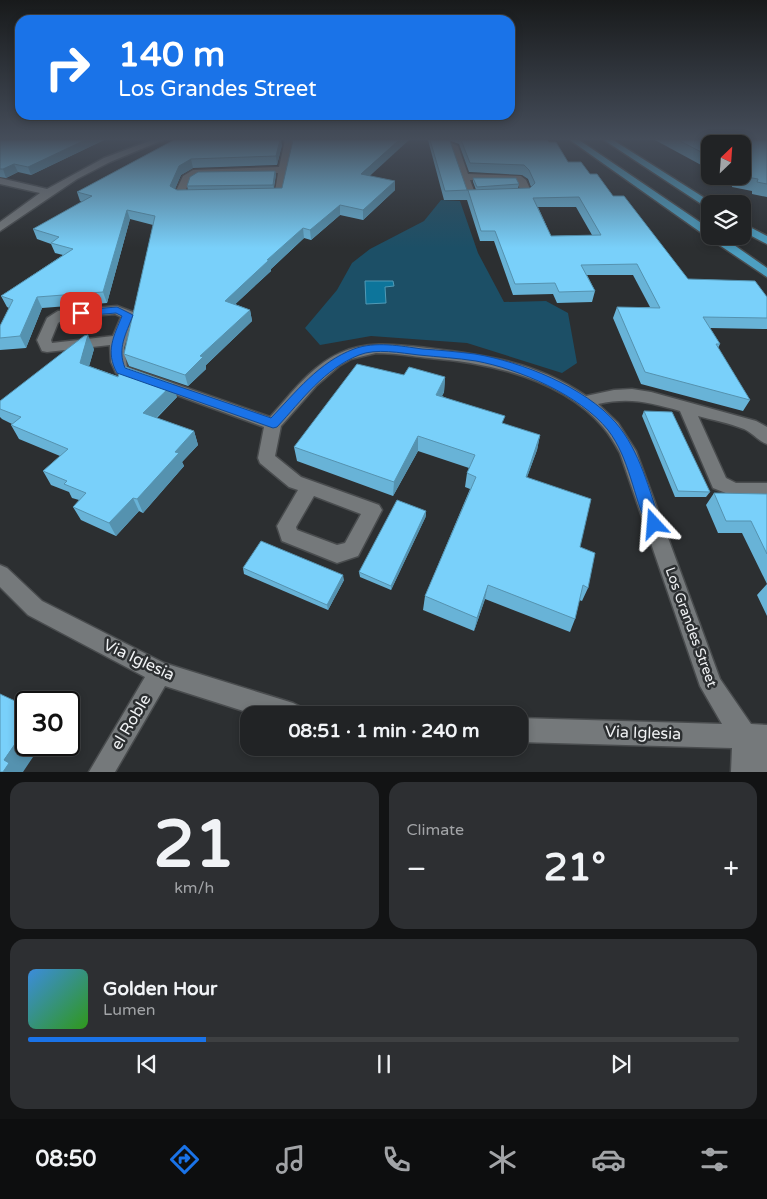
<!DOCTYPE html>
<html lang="en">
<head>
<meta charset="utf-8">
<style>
  :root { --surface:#212325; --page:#2d2f32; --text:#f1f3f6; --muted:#a2a4a7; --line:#3e4042; --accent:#1a73e8 }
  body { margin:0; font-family:"Varela Round",sans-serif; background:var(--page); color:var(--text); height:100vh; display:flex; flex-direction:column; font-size:19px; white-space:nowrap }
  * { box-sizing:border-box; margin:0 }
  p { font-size:16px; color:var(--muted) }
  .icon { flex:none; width:28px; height:28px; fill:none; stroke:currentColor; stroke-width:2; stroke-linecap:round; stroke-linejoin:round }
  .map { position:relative; height:772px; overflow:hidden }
  .details { display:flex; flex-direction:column; gap:10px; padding:10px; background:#121314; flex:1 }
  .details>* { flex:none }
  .hud { position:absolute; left:15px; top:15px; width:500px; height:105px; border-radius:15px; box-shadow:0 2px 8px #0003,0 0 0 1px var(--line); background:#1a73e8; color:#fff; overflow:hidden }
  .needle { width:32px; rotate:25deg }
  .controls { position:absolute; left:701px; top:135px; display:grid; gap:10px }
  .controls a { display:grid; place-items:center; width:50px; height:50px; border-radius:10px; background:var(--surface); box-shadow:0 2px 8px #0003,0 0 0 1px var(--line); font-size:25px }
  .speed { position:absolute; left:15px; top:691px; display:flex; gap:10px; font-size:25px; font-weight:700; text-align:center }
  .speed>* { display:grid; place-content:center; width:65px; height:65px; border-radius:50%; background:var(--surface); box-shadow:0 2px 8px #0003,0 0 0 1px var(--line); line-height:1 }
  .speed .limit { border:2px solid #111; border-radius:8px; background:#fff; color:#111 }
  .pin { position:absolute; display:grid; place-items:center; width:42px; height:42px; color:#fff; margin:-21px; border-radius:10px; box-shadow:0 2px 8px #0006 }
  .me { position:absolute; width:55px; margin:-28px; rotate:341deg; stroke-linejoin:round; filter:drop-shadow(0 0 4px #0008) }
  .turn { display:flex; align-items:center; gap:18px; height:105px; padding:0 20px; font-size:22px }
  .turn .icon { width:65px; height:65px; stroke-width:2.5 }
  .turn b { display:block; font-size:35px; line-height:42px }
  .big { font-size:38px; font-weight:700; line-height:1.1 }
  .details .tile { flex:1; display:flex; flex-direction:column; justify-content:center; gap:8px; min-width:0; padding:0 18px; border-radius:15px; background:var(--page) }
  .details .dial { align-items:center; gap:0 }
  .dial b { font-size:65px; line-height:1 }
  .song { display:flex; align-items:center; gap:15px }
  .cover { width:60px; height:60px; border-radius:8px; background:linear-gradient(135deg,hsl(210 70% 55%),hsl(110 70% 35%)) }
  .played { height:5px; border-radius:2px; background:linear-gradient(90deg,var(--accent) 25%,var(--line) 25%) }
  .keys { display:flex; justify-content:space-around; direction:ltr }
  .heat { display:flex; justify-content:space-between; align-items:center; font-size:28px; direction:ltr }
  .details .tiles { flex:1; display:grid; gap:10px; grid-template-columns:1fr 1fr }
  .tile:last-child { grid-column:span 2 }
  .trip { position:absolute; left:240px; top:706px; width:288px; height:50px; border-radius:15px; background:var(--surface); box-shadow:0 2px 8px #0003,0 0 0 1px var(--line); font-weight:700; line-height:50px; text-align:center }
  .dock { display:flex; height:80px; justify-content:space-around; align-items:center; background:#0d0e0f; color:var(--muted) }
  .dock .icon { width:35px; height:35px }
  .dock .current { color:var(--accent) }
  .dock b { font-size:22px; color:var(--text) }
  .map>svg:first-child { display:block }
  .green { fill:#1c4f66 }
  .water { fill:#0d759b; stroke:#519ab6 }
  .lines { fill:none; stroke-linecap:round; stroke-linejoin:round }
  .minor-casing { stroke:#494c4e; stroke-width:3 }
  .major-casing { stroke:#494c4e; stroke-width:3 }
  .minor { fill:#75797b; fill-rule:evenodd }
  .major { fill:#4d9fc1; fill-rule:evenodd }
  .wall { fill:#68b3d7; fill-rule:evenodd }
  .shaded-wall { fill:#5592af }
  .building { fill:#79d0fa; stroke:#5592af; fill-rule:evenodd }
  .route { fill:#1a73e8; stroke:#114b97 }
  .labels { text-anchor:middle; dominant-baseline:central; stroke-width:5; stroke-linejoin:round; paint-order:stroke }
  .street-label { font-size:14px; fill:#f0f2f4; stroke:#2c2f31 }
  .near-street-label { font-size:16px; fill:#f0f2f4; stroke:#2c2f31 }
</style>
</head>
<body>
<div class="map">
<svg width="767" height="772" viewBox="0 0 767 772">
  <rect width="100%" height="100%" fill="#2c2f31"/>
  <!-- green -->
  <path class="green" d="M441,200L460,201L478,253L504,302L546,301L568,313L577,363L562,373L467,343L371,336L320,345L305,328L337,290L352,263L370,249L424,221Z"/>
  <!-- water -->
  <path class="water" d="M365,281H393L394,286L385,287L386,303L366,304Z"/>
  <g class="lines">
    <defs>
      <g id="minor">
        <path d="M152,140H163L110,162L77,179L0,231V222L40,193L0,184V178L47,189L104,158Z"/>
        <path d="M285,140H293L283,196L265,197L260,194L265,191H275L278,173L198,175L190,180L185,192L199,193V197L179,198L174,195L183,176L193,170L279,167Z"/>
        <path d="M433,140H445L458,146L468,174L521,176L526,180L532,193L530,195L514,198L509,195L510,193L521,191L516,181L470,180L475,193H483L488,196L483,199L467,198L451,149Z"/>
        <path d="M117,306L133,312L135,315L124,348L127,367L270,417C291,394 311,366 340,353C368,340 398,345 427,348C485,355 537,362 586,396L614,390L632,389L651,392L756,421L767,427V444C758,441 753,433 744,429C729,423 713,420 698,416L726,478L736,483H767V497H736L713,488L680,411C649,402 629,397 598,404L618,423L636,451L720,679L751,724L767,725V772H731L732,748L519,742V718L722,724L700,686L620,453C615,444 610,435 603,427C561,378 490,363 429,358C411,356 394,353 376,353L351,359L339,366L317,385L281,426L275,456L301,477L379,505L382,510L358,556L337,563L282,541L277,526L298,490L289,487L260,463L258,458L264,427L116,373L111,362L110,345L47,352L42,351L37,340L47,318L58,311ZM115,314L121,317L113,336L52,343L51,340L58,323L66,318ZM314,496L361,514L345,543L337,545L297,530L296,527Z"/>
        <path d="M0,565L7,568L42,601L164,663L293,703L301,707L305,715H256L165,686L115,772H89L145,677L28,615L0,587Z"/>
      </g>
      <g id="major">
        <path d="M570,140H579L710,229V236H721L767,268V277L706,236Z"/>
        <path d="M604,140H613L714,204H710V208L706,207Z"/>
        <path d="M742,223L767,236V244L742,231Z"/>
      </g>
    </defs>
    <!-- minor casing -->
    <use href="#minor" class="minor-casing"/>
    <!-- major casing -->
    <use href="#major" class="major-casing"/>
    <!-- minor -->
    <use href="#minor" class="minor"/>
    <!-- major -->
    <use href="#major" class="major"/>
  </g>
  <!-- wall -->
  <g class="wall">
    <path d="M0,140H104L31,175L18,172L6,178L0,177Z"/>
    <path d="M174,140L282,145L277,165L193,168L181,175L175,189L177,190H188L187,186L275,171L276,175L274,188H282L369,176L395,181V190L363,220L340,215L311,240L304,238L271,269V271L235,304L250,310L252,321L206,365V369L188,386L129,366L124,354L153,225L130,219L107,303L42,308L26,348L0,350V326L9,308L7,307L1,296L63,255L55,253L51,244L37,239L33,229L82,202L80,201L77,192Z"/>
    <path d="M428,140H446L467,190H476L473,182V178L519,184L518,188H530L531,187L528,179L522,175L469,172L459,144L448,140H547L568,162L590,174L613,196L688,279L767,297V329L710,328L720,344L718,348L750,400L743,411L641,384L613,318L617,307H650L633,275H587L595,291L592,302L557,303L553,294L513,295L494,241H480L467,200H444ZM538,207H576L592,235L551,236Z"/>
    <path d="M655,140H767V197L752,194V191L732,187L733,176H742V144L710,165L703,166Z"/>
    <path d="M94,349L89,366L177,397L157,418L194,431L198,445L182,462L184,466L143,513L139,511L116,536L81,520L73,507L79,500L72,498L69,492L51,485L43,471L60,456L19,439L11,425L12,424L2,419L0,417V401Z"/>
    <path d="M404,375L445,377L444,392L442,396L503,424L540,435L537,450L527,477L580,547L588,588L582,601L579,600L575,619L570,632L485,599L474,631L423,610L425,596L470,489L465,487L467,473L469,468L418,451L393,496L297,461L294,447Z"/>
    <path d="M644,411L710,492L706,497H675L642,416Z"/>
    <path d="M714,493L767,494V616L757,595L767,584L742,533H718L706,505Z"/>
    <path d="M426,516L391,590L360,577L359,572Z"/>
    <path d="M243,568L344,580L328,610L244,574Z"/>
  </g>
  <!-- shaded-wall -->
  <g class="shaded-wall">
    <path d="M85,140H104L31,175L28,167Z"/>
    <path d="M280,140H281L282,145L277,165L276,156Z"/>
    <path d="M399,140H409L361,184V174Z"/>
    <path d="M710,154V165L703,166L707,155Z"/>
    <path d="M191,159L193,168L181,175L172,196L170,186L179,166Z"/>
    <path d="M14,164L18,172L6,178L3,169Z"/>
    <path d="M275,171L276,175L273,189V185Z"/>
    <path d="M395,181V190L363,220V210Z"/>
    <path d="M340,205V215L311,240L310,230Z"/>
    <path d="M127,210L130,219L107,303L103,292Z"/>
    <path d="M303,228L304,238L271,269V271L227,312L225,301L267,260Z"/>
    <path d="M37,297L42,308L26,348L20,336Z"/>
    <path d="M250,310L252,321L206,365V369L188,386L185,375L200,356Z"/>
    <path d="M88,335L94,349L86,377L80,363Z"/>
    <path d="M445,377L444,392L435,409L436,395Z"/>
    <path d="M173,384L177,397L148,426L143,413Z"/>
    <path d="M194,431L198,445L182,462L184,466L143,513L137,499L175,452Z"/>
    <path d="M540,435L537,450L522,491L526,477Z"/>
    <path d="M418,436V451L393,496L394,482Z"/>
    <path d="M133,498L139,511L116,536L109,523Z"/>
    <path d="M426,511V516L391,590V586Z"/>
    <path d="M343,575L344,580L328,610L327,605Z"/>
    <path d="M488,585L485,599L474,631L477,618Z"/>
    <path d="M26,728V745H41L23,772H3L4,760Z"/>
  </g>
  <!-- building -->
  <g class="building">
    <path d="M0,140H85L28,167L14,164L3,169H0Z"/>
    <path d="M174,140H280L276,156L191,159L179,166L170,186L177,190L282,188L293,140H399L361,174L395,181L363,210L340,205L310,230L303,228L267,260H269L225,301L250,310L200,356L203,357L185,375L124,354L155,216L127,210L103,292L37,297L20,336L0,338V326L13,300L1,296L73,249L51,243L59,237L33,229L92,196L77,192Z"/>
    <path d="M430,140H446L450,141L467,190L530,188L535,183L529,170L524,165L470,163L461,140H547L549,142H556L568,162H581L590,174H597L613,196H624L688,279L755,281L767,297V318L703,317L720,344H716L750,400L645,372L617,307L660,308L637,264L581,265L595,291L559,292L555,283L515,284L495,231H481L468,190L445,191ZM579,197L601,235L551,236L533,198Z"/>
    <path d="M678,140H767V184L757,182L758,179L741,176H742V144H710V154L707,155Z"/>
    <path d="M275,171L273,185L187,186L190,177L198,172Z"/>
    <path d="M473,178H516L519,184L477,187Z"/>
    <path d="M88,335L80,363L118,377L120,365L173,384L143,413L194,431L175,452L179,453L137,499L133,498L109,523L73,507L86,493L64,484L67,481L43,471L68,449L11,425L21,417L0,409V401L84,336Z"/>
    <path d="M357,364L404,375L409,367L445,377L436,395L505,416L502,423L540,435L526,477L591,499L580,547L595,553L588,588L583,585L575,619L488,585L477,618L425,596L476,477L467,473L475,455L418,436L394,482L294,447Z"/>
    <path d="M644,411L672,412L710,492L678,491Z"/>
    <path d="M714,493L767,494V554L751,521H726Z"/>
    <path d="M397,500L426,511L391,586L359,572Z"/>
    <path d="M261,541L343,575L327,605L243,568Z"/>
    <path d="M0,694L26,706V728L4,760L9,763L3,772H0Z"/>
  </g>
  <!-- sky -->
  <linearGradient id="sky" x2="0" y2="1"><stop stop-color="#181a1b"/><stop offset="0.56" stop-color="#454d5a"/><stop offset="1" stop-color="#454d5a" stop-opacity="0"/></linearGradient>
  <rect width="767" height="248" fill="url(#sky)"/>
  <!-- route -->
  <path class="route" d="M117,307L133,315C126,334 117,348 125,368L271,418C296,392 319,362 354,349C375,341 401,346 422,349C440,350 458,352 475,354C522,362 585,387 616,423C640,451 649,490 661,524L659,528L654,530L648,528C633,496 630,459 608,430C580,395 519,369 476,361C457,358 438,357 419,355C401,353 376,348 359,355C324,369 302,400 277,427L273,428L117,373C105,351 114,336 122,316L116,313L81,316L76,313L81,310Z"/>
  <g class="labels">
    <!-- street labels -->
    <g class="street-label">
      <text transform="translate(691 627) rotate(70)">Los Grandes Street</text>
    </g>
    <!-- near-street labels -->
    <g class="near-street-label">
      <text transform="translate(139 660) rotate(25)">Via Iglesia</text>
      <text transform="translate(131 722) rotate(-59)">el Roble</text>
      <text transform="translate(643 733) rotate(2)">Via Iglesia</text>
    </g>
  </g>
</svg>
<div class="controls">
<a><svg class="needle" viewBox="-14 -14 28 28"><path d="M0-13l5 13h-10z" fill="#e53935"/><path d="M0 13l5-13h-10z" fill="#a2a4a7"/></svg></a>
<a><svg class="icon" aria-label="layers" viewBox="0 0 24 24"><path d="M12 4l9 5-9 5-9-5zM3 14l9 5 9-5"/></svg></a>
</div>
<div class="speed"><div class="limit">30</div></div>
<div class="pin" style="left:81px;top:313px;background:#d93025"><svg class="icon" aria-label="arrive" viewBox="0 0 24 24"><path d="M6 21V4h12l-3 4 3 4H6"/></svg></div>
<svg class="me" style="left:654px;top:524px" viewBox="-20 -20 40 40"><path d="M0-17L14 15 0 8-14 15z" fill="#1a73e8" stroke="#fff" stroke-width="4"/></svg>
<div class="trip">08:51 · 1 min · 240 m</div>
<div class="hud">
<div class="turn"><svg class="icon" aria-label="right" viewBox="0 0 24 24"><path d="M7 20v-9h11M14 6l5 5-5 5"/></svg><div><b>140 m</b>Los Grandes Street</div></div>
</div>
</div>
<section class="details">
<div class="tiles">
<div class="tile dial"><b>21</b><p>km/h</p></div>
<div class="tile"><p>Climate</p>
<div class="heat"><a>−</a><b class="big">21°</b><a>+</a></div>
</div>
<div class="tile">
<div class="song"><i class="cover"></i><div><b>Golden Hour</b><p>Lumen</p></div></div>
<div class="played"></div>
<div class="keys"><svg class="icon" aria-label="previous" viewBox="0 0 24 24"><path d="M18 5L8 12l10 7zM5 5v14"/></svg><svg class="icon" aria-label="pause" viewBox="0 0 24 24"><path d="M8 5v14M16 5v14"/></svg><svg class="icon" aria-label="next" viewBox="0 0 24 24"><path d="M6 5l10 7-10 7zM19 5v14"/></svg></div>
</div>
</div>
</section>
<nav class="dock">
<b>08:50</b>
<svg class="icon current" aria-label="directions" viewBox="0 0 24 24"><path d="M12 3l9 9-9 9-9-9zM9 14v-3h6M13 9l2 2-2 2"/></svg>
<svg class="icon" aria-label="music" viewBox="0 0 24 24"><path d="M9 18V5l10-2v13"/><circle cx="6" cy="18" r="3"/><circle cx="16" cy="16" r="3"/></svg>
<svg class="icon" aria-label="phone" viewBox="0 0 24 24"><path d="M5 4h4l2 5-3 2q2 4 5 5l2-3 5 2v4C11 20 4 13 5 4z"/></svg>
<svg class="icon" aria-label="climate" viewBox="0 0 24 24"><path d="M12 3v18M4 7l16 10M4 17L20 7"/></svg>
<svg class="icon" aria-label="car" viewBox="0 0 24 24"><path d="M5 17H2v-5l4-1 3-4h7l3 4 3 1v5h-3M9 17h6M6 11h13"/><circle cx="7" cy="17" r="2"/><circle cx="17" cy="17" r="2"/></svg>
<svg class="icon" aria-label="filters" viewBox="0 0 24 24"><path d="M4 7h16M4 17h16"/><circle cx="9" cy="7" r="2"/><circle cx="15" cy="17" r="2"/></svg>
</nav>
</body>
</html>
